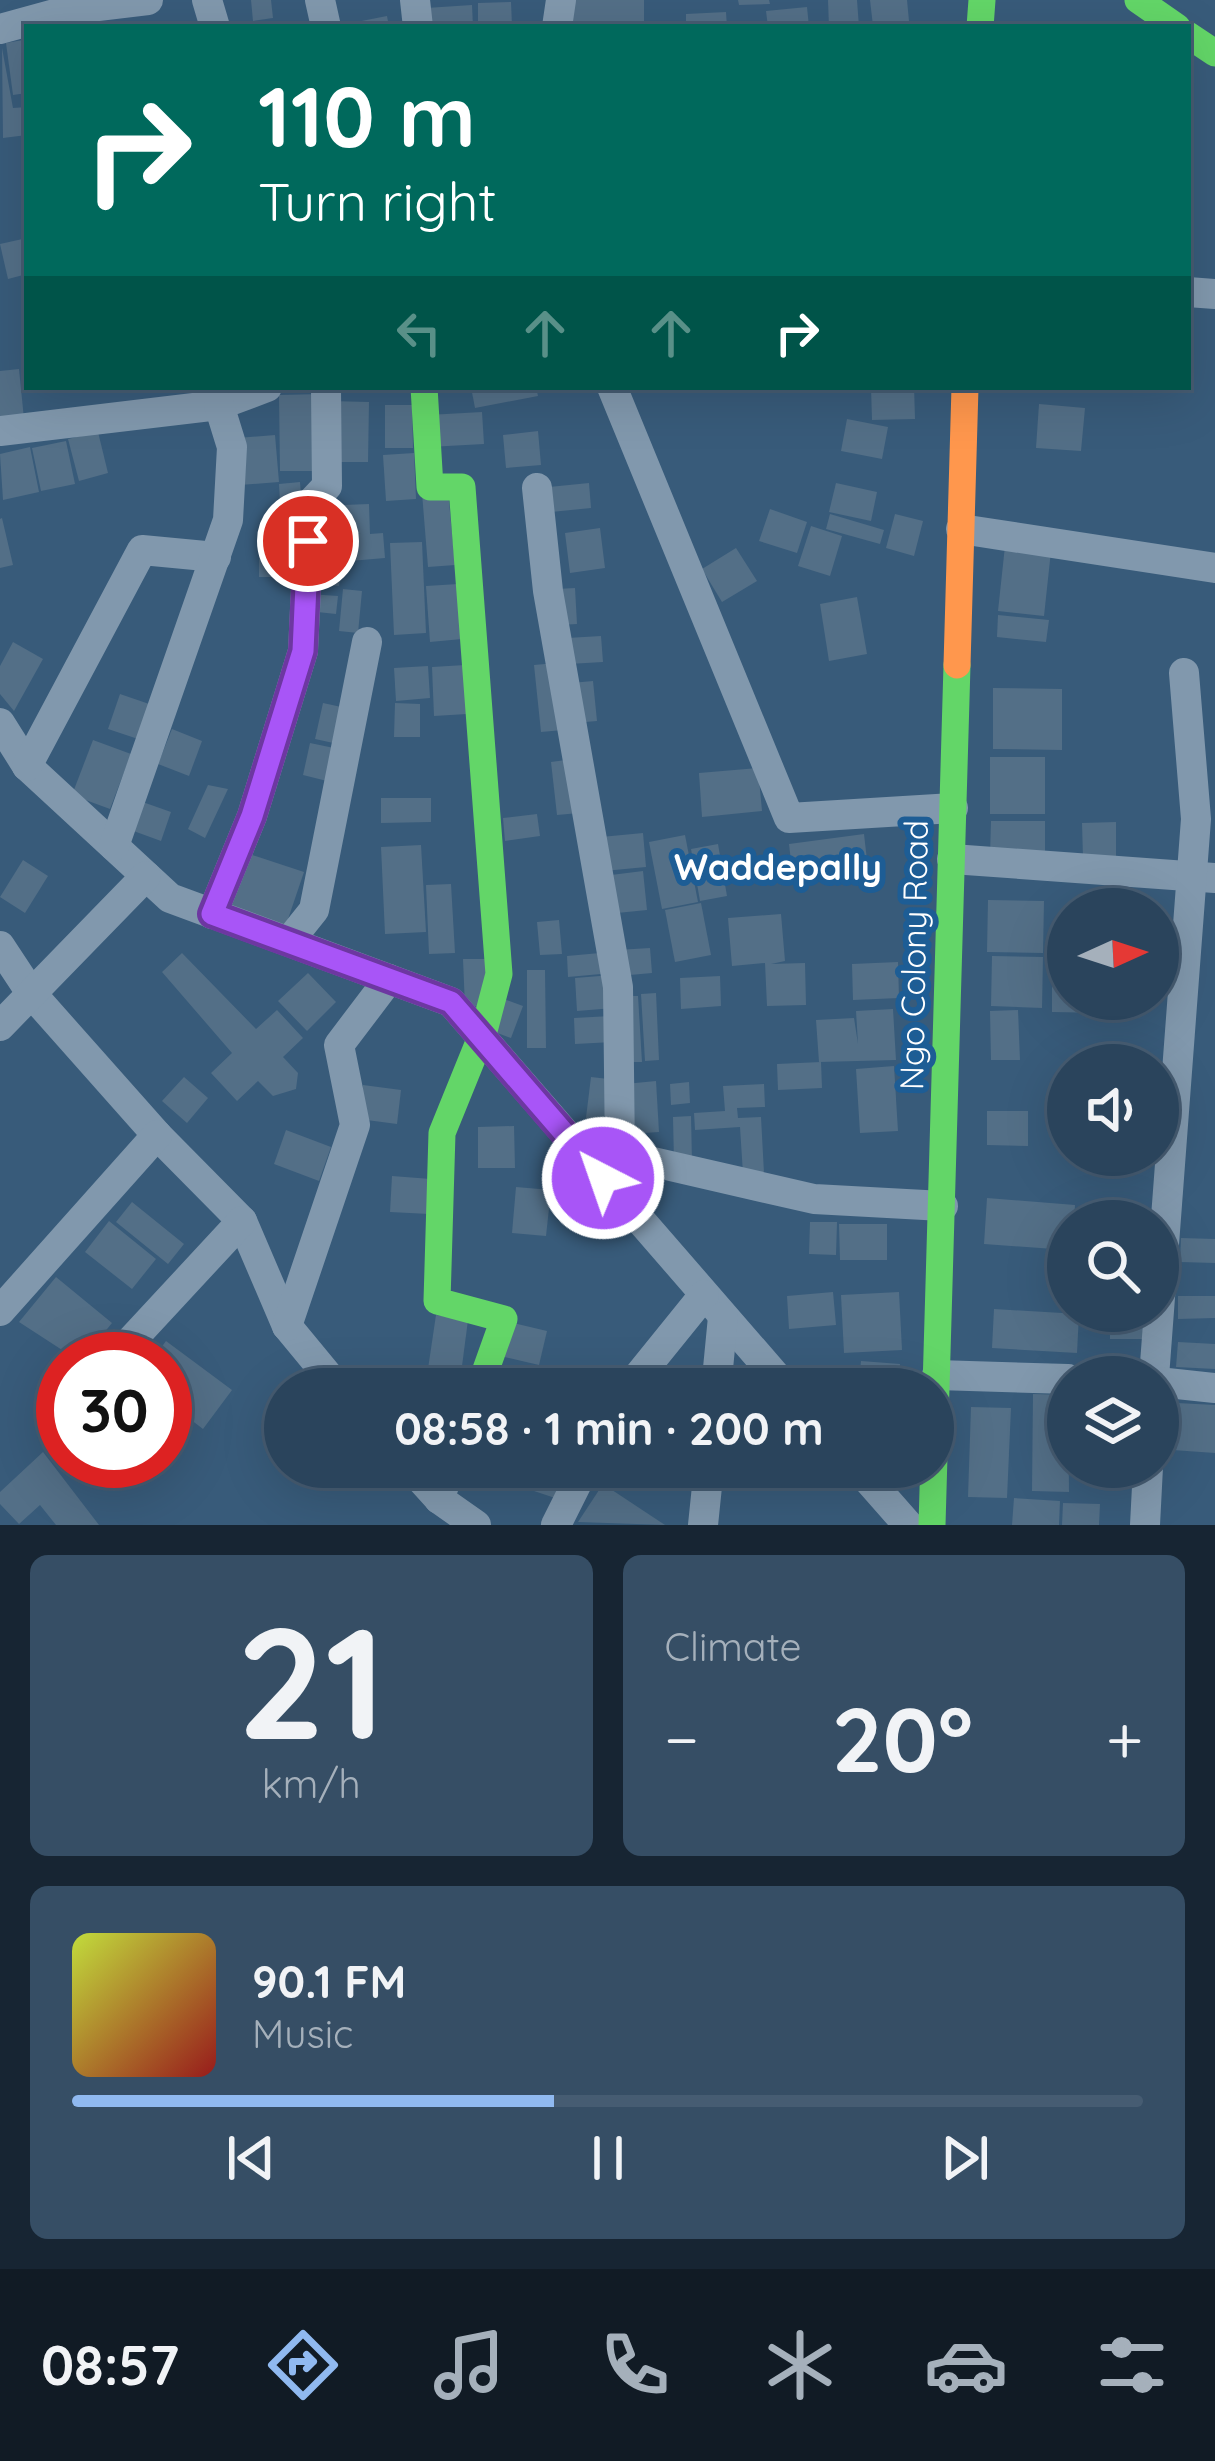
<!DOCTYPE html>
<html lang="en">
<head>
<meta charset="utf-8">
<style>
  :root { --surface:#2a445c; --page:#364e65; --text:#f1f3f6; --muted:#a5b0bb; --line:#465c72; --accent:#90b9f0 }
  body { margin:0; font-family:Quicksand,sans-serif; background:var(--page); color:var(--text); height:100vh; display:flex; flex-direction:column; font-size:45px; white-space:nowrap }
  * { box-sizing:border-box; margin:0 }
  p { font-size:39px; color:var(--muted) }
  .icon { flex:none; width:66px; height:66px; fill:none; stroke:currentColor; stroke-width:2; stroke-linecap:round; stroke-linejoin:round }
  .map { position:relative; height:1525px; overflow:hidden }
  .panel { display:flex; flex-direction:column; gap:30px; padding:30px; background:#172533; flex:1 }
  .panel>* { flex:none }
  .guide { position:absolute; left:24px; top:24px; width:1167px; height:366px; border-radius:0px; box-shadow:0 12px 48px #0002,0 0 0 3px var(--line); background:#00695c; color:#fff; overflow:hidden }
  .needle { width:78px; rotate:87deg }
  .fabs { position:absolute; left:1047px; top:888px; display:grid; gap:24px }
  .fabs a { display:grid; place-items:center; width:132px; height:132px; border-radius:50%; background:var(--surface); box-shadow:0 12px 48px #0002,0 0 0 3px var(--line); font-size:60px }
  .speed { position:absolute; left:36px; top:1332px; display:flex; gap:24px; font-size:60px; font-weight:700; text-align:center }
  .speed>* { display:grid; place-content:center; width:156px; height:156px; border-radius:50%; background:var(--surface); box-shadow:0 12px 48px #0002,0 0 0 3px var(--line); line-height:1 }
  .speed .limit { border:18px solid #d22; background:#fff; color:#111 }
  .pin { position:absolute; display:grid; place-items:center; width:102px; height:102px; color:#fff; margin:-51px; border:6px solid #fff; border-radius:50%; box-shadow:0 3px 12px #0007 }
  .me { position:absolute; width:132px; margin:-66px; rotate:319deg; stroke-linejoin:round; filter:drop-shadow(0 0 9px #0008) }
  .turn { display:flex; align-items:center; gap:42px; height:252px; padding:0 36px; font-size:54px }
  .turn .icon { width:156px; height:156px; stroke-width:2.5 }
  .turn b { display:block; font-size:84px; line-height:102px }
  .lanes { display:flex; align-items:center; height:114px; padding:0 36px; background:#0003; justify-content:center; gap:60px; direction:ltr }
  .lanes .off { opacity:.35 }
  .big { font-size:90px; font-weight:700; line-height:1.1 }
  .panel .card { flex:1; display:flex; flex-direction:column; justify-content:center; gap:18px; min-width:0; padding:0 42px; border-radius:18px; background:var(--page) }
  .panel .dial { align-items:center; gap:0 }
  .dial b { font-size:156px; line-height:1 }
  .song { display:flex; align-items:center; gap:36px }
  .cover { width:144px; height:144px; border-radius:18px; background:linear-gradient(135deg,hsl(70 70% 55%),hsl(0 70% 35%)) }
  .played { height:12px; border-radius:6px; background:linear-gradient(90deg,var(--accent) 45%,var(--line) 45%) }
  .keys { display:flex; justify-content:space-around; direction:ltr }
  .heat { display:flex; justify-content:space-between; align-items:center; font-size:66px; direction:ltr }
  .panel .tiles { flex:1; display:grid; gap:30px; grid-template-columns:1fr 1fr }
  .card:last-child { grid-column:span 2 }
  .trip { position:absolute; left:264px; top:1368px; width:690px; height:120px; border-radius:60px; background:var(--surface); box-shadow:0 12px 48px #0002,0 0 0 3px var(--line); font-weight:700; line-height:120px; text-align:center }
  .tab-bar { display:flex; height:192px; justify-content:space-around; align-items:center; background:#111b25; color:var(--muted) }
  .tab-bar .icon { width:84px; height:84px }
  .tab-bar .on { color:var(--accent) }
  .tab-bar b { font-size:54px; color:var(--text) }
  .map>svg:first-child { display:block }
  .building { fill:#536f87 }
  .lines { fill:none; stroke-linecap:round; stroke-linejoin:round }
  .street { stroke:#8198ad; stroke-width:30 }
  .fast { stroke:#63d668; stroke-width:27 }
  .slow { stroke:#ff974d; stroke-width:27 }
  .route-casing { stroke:#6d37a1; stroke-width:30 }
  .route { stroke:#a855f7; stroke-width:21 }
  .labels { text-anchor:middle; dominant-baseline:central; stroke-width:12; stroke-linejoin:round; paint-order:stroke }
  .street-label { font-size:33px; fill:#fff; stroke:#1d5d95 }
  .neighbourhood-label { font-size:36px; font-weight:bold; fill:#fff; stroke:#1d5d95 }
</style>
</head>
<body>
<div class="map">
<svg width="1215" height="1525" viewBox="0 0 1215 1525">
  <rect width="100%" height="100%" fill="#385b7a"/>
  <!-- building -->
  <g class="building">
    <path d="M251,0H271L273,18L253,21Z"/>
    <rect x="563" y="0" width="81" height="27"/>
    <path d="M738,0H769L770,4L739,5Z"/>
    <path d="M828,0H857L859,27H829Z"/>
    <path d="M870,0H907L909,21L873,26Z"/>
    <path d="M511,2L512,26L478,27V3Z"/>
    <path d="M472,5L473,27H427L426,8Z"/>
    <path d="M807,7L809,27H768L766,11Z"/>
    <path d="M726,12L727,27H686V14Z"/>
    <path d="M387,16L389,27H341V25Z"/>
    <path d="M23,40L27,93L13,95L6,43Z"/>
    <path d="M2,48L13,108L27,107V135L3,138Z"/>
    <path d="M27,238V274L8,279L0,244Z"/>
    <path d="M19,369L24,419L0,421V371Z"/>
    <path d="M471,387H536L538,396L475,408Z"/>
    <path d="M871,387H914L915,419L872,420Z"/>
    <path d="M321,394L322,471H280L279,395Z"/>
    <path d="M329,401L369,402L368,462H329Z"/>
    <path d="M1039,404L1085,408L1081,451L1036,448Z"/>
    <path d="M385,405H412L413,448H385Z"/>
    <path d="M482,412L484,444L429,447L428,415Z"/>
    <path d="M847,419L888,427L882,459L841,451Z"/>
    <path d="M538,431L541,465L506,468L503,435Z"/>
    <path d="M98,432L108,473L79,481L68,439Z"/>
    <path d="M275,435L279,482L240,485L237,438Z"/>
    <path d="M66,441L75,484L41,491L32,448Z"/>
    <path d="M30,447L39,492L3,500L0,454Z"/>
    <path d="M414,453L416,499L386,501L383,455Z"/>
    <path d="M300,482L303,521L281,522L279,484Z"/>
    <path d="M589,483L591,508L551,512L549,487Z"/>
    <path d="M836,483L877,492L871,521L829,512Z"/>
    <path d="M448,491L455,565L428,567L422,493Z"/>
    <path d="M369,504L370,534L383,533L385,558L350,561L349,535L361,533L319,534L318,506Z"/>
    <path d="M770,509L807,522L797,553L759,541Z"/>
    <path d="M830,514L884,530L880,544L826,529Z"/>
    <path d="M895,514L923,521L914,556L886,548Z"/>
    <path d="M2,518L13,565L0,568V519Z"/>
    <path d="M811,526L842,536L830,576L798,566Z"/>
    <path d="M600,528L605,568L570,573L565,533Z"/>
    <path d="M315,538L344,541L339,586L311,583Z"/>
    <path d="M422,542L426,633L394,635L390,543Z"/>
    <path d="M1005,546L1051,551L1044,616L998,611Z"/>
    <path d="M303,547V577H259V548Z"/>
    <path d="M736,548L757,581L722,602L702,569Z"/>
    <path d="M458,584L462,639L430,642L426,586Z"/>
    <path d="M575,588L577,624L559,625L557,589Z"/>
    <path d="M343,589L362,591L358,633L339,631Z"/>
    <path d="M309,594L338,596L336,614L308,611Z"/>
    <path d="M857,597L867,654L829,661L820,604Z"/>
    <path d="M998,615L1049,620L1046,642L997,637Z"/>
    <path d="M601,636L603,662L569,664L567,638Z"/>
    <path d="M13,642L43,659L14,711L0,694V666Z"/>
    <path d="M556,663L563,730L541,732L534,665Z"/>
    <path d="M465,665L467,714L434,716L432,667Z"/>
    <path d="M428,666L430,698L396,701L394,668Z"/>
    <path d="M593,681L597,721L574,723L571,683Z"/>
    <path d="M993,688L1062,689V750L993,749Z"/>
    <path d="M120,694L158,707L147,742L108,729Z"/>
    <path d="M323,703L346,708L338,744L315,739Z"/>
    <path d="M395,703L420,704V737H394Z"/>
    <path d="M172,729L202,741L189,776L158,764Z"/>
    <path d="M93,740L131,754L110,809L72,795Z"/>
    <path d="M310,743L334,748L327,781L303,775Z"/>
    <rect x="990" y="757" width="55" height="57"/>
    <path d="M573,759L579,813L557,815L551,762Z"/>
    <path d="M758,768L762,811L702,817L699,773Z"/>
    <path d="M208,785L228,789L205,838L188,829Z"/>
    <path d="M381,798H431V822L381,823Z"/>
    <path d="M137,800L171,812L161,841L128,829Z"/>
    <path d="M537,814L540,836L505,841L503,818Z"/>
    <path d="M991,821H1045V856H990Z"/>
    <path d="M1116,822V857L1083,858L1082,823Z"/>
    <path d="M643,833L646,867L604,871L601,837Z"/>
    <path d="M864,834L868,869L793,878L789,844Z"/>
    <path d="M685,835L698,902L662,909L649,842Z"/>
    <path d="M718,844L727,896L700,901L691,849Z"/>
    <path d="M421,845L426,932L385,934L381,847Z"/>
    <path d="M240,851L304,872L286,925L222,904Z"/>
    <path d="M23,860L48,876L25,913L0,897Z"/>
    <path d="M643,871L647,910L607,914L603,876Z"/>
    <path d="M451,884L455,953L429,954L426,885Z"/>
    <path d="M988,900L1044,901L1043,953L987,952Z"/>
    <path d="M701,903L711,955L675,962L665,910Z"/>
    <path d="M781,914L785,961L771,964L805,963L806,1005L767,1006L765,963L732,966L728,918Z"/>
    <path d="M559,920L562,954L540,955L537,922Z"/>
    <path d="M1158,944L1173,945L1172,968H1158Z"/>
    <path d="M650,948L652,973L619,976L617,950Z"/>
    <path d="M182,953L256,1029L277,1010L303,1038L283,1057L298,1073L296,1089L273,1096L258,1081L237,1101L211,1073L232,1053L162,972Z"/>
    <path d="M600,953L601,974L568,977L567,956Z"/>
    <path d="M992,956L1043,957L1042,1008L991,1006Z"/>
    <path d="M463,959H487L489,1006L465,1007Z"/>
    <path d="M1052,960H1068V999H1105V1013L1052,1012Z"/>
    <path d="M898,962L899,998L853,1000L852,964Z"/>
    <path d="M527,970H545L546,1048H527Z"/>
    <path d="M308,973L336,1002L307,1031L278,1001Z"/>
    <path d="M612,975L614,1008L577,1011L575,978Z"/>
    <path d="M720,976L721,1006L681,1009L680,978Z"/>
    <path d="M656,993L659,1060L645,1061L641,994Z"/>
    <path d="M624,996H638L642,1062H628Z"/>
    <path d="M498,997L523,1006L511,1038L487,1029Z"/>
    <path d="M893,1009L896,1060L819,1062L816,1020L854,1018L858,1044L856,1011Z"/>
    <path d="M1018,1010L1020,1060H991L990,1011Z"/>
    <path d="M611,1016L613,1042L575,1044L574,1018Z"/>
    <path d="M821,1062L822,1088L778,1090L777,1064Z"/>
    <path d="M894,1066L898,1131L860,1133L856,1069Z"/>
    <path d="M184,1077L208,1098L187,1123L162,1101Z"/>
    <path d="M591,1077L617,1080L612,1138L584,1134Z"/>
    <path d="M656,1081L659,1132L628,1134L625,1084Z"/>
    <path d="M689,1082L690,1103L671,1105L670,1084Z"/>
    <path d="M764,1084L765,1107L737,1108L738,1118L761,1117L764,1173L743,1174L740,1127L695,1130L694,1113L725,1111L723,1086Z"/>
    <path d="M363,1085L401,1090L397,1124L359,1119Z"/>
    <path d="M987,1111H1028V1146L987,1145Z"/>
    <path d="M691,1116L692,1162H674L673,1117Z"/>
    <path d="M514,1126L515,1168H478V1127Z"/>
    <path d="M286,1130L331,1147L319,1181L274,1164Z"/>
    <path d="M392,1176L431,1179L429,1214L390,1212Z"/>
    <path d="M516,1187L551,1190L546,1236L512,1233Z"/>
    <path d="M987,1198L1075,1205L1074,1221H1068V1250L984,1244Z"/>
    <path d="M132,1202L184,1244L168,1264L116,1222Z"/>
    <path d="M1077,1208L1120,1210L1119,1221H1077Z"/>
    <path d="M109,1221L156,1259L132,1289L85,1252Z"/>
    <path d="M810,1222H837L836,1255L809,1254Z"/>
    <path d="M839,1224H887V1260H840Z"/>
    <path d="M1181,1238L1215,1239V1263L1180,1262Z"/>
    <path d="M56,1277L112,1323L103,1334L112,1342L98,1359H76L19,1322Z"/>
    <path d="M833,1292L836,1325L789,1329L787,1296Z"/>
    <path d="M899,1292L902,1350L844,1353L841,1295Z"/>
    <path d="M1178,1296H1215V1318L1178,1319Z"/>
    <path d="M994,1309L1079,1314L1077,1353L992,1348Z"/>
    <rect x="1110" y="1311" width="35" height="28"/>
    <path d="M436,1315L468,1320L459,1389H425Z"/>
    <path d="M509,1322L547,1331L539,1365L500,1356Z"/>
    <path d="M166,1341L232,1390L203,1429L165,1400V1359H153Z"/>
    <path d="M1178,1342L1215,1344V1369L1176,1367Z"/>
    <path d="M861,1361L900,1364L898,1386L859,1382Z"/>
    <path d="M549,1370L599,1388L598,1389H542Z"/>
    <path d="M1033,1394L1068,1395L1069,1492L1032,1491Z"/>
    <path d="M1158,1402L1215,1405V1453L1158,1449Z"/>
    <path d="M971,1407L1011,1408L1007,1498L968,1497Z"/>
    <path d="M43,1452L99,1525H56L40,1505L19,1524L0,1504V1492Z"/>
    <path d="M531,1467H572L567,1502L525,1488Z"/>
    <path d="M603,1484L665,1525L578,1522Z"/>
    <path d="M1014,1498L1060,1501L1059,1525H1012Z"/>
    <path d="M1063,1503L1100,1504L1099,1525H1062Z"/>
  </g>
  <g class="lines">
    <!-- street -->
    <g class="street">
      <path d="M207,0L215,27"/>
      <path d="M320,0L326,27"/>
      <path d="M415,0L418,27"/>
      <path d="M557,27L561,0"/>
      <path d="M0,29L73,9L148,0"/>
      <path d="M1188,292L1215,294"/>
      <path d="M612,387L789,818L953,808"/>
      <path d="M0,431L219,405L267,387"/>
      <path d="M537,488L548,591L618,987L620,1154"/>
      <path d="M961,529L1215,568"/>
      <path d="M0,723L27,766L170,898L451,1002L787,1389"/>
      <path d="M27,766L142,550L216,557"/>
      <path d="M114,846L228,520L232,447L219,405"/>
      <path d="M952,859L1215,878"/>
      <path d="M212,914L252,816L303,651L310,504L327,486L326,390"/>
      <path d="M290,940L314,910L367,642"/>
      <path d="M0,946L31,993L157,1135L242,1221L287,1326L339,1389"/>
      <path d="M0,1026L146,876"/>
      <path d="M601,1150L814,1199L943,1206"/>
      <path d="M0,1311L157,1135"/>
      <path d="M287,1326L355,1125L339,1045L389,979"/>
      <path d="M114,1359L242,1221"/>
      <path d="M937,1375L1068,1379"/>
      <path d="M1154,1377L1196,819L1184,673"/>
      <path d="M1158,1382L1215,1388"/>
      <path d="M628,1389L704,1295"/>
      <path d="M716,1389L723,1317"/>
      <path d="M410,1467L439,1499L476,1525"/>
      <path d="M857,1467L908,1525"/>
      <path d="M439,1499L451,1467"/>
      <path d="M556,1525L585,1467"/>
      <path d="M703,1525L709,1467"/>
      <path d="M1145,1525L1148,1467"/>
    </g>
    <!-- fast -->
    <g class="fast">
      <path d="M1138,0L1177,27"/>
      <path d="M980,27L982,0"/>
      <path d="M1188,35L1215,53"/>
      <path d="M424,387L430,487H462L499,974L485,1027L442,1133L437,1301L504,1319L479,1389"/>
      <path d="M932,1525L957,665"/>
    </g>
    <!-- slow -->
    <path class="slow" d="M957,665L965,387"/>
  </g>
  <g class="lines">
    <defs>
      <path id="route" d="M308,541L303,651L252,816L212,914L451,1002L603,1178"/>
    </defs>
    <!-- route casing -->
    <use href="#route" class="route-casing"/>
    <!-- route -->
    <use href="#route" class="route"/>
  </g>
  <g class="labels">
    <!-- street labels -->
    <g class="street-label">
      <text transform="translate(913 955) rotate(-89)">Ngo Colony Road</text>
    </g>
    <!-- neighbourhood labels -->
    <g class="neighbourhood-label">
      <text x="778" y="866">Waddepally</text>
    </g>
  </g>
</svg>
<div class="fabs">
<a><svg class="needle" viewBox="-14 -14 28 28"><path d="M0-13l5 13h-10z" fill="#e53935"/><path d="M0 13l5-13h-10z" fill="#a5b0bb"/></svg></a>
<a><svg class="icon" aria-label="sound" viewBox="0 0 24 24"><path d="M4 9h4l5-4v14l-5-4H4zM17 9q2 3 0 6"/></svg></a>
<a><svg class="icon" aria-label="search" viewBox="0 0 24 24"><circle cx="10" cy="10" r="6"/><path d="M15 15l6 6"/></svg></a>
<a><svg class="icon" aria-label="layers" viewBox="0 0 24 24"><path d="M12 4l9 5-9 5-9-5zM3 14l9 5 9-5"/></svg></a>
</div>
<div class="speed"><div class="limit">30</div></div>
<div class="pin" style="left:308px;top:541px;background:#d93025"><svg class="icon" aria-label="arrive" viewBox="0 0 24 24"><path d="M6 21V4h12l-3 4 3 4H6"/></svg></div>
<svg class="me" style="left:603px;top:1178px" viewBox="-20 -20 40 40"><circle r="17" fill="#a855f7" stroke="#fff" stroke-width="3"/><path d="M0-11L8 9 0 5-8 9z" fill="#fff"/></svg>
<div class="trip">08:58 · 1 min · 200 m</div>
<div class="guide">
<div class="turn"><svg class="icon" aria-label="right" viewBox="0 0 24 24"><path d="M7 20v-9h11M14 6l5 5-5 5"/></svg><div><b>110 m</b>Turn right</div></div>
<div class="lanes"><svg class="icon off" aria-label="left" viewBox="0 0 24 24"><path d="M17 20v-9H6M10 6l-5 5 5 5"/></svg><svg class="icon off" aria-label="ahead" viewBox="0 0 24 24"><path d="M12 20V5M6 11l6-6 6 6"/></svg><svg class="icon off" aria-label="ahead" viewBox="0 0 24 24"><path d="M12 20V5M6 11l6-6 6 6"/></svg><svg class="icon" aria-label="right" viewBox="0 0 24 24"><path d="M7 20v-9h11M14 6l5 5-5 5"/></svg></div>
</div>
</div>
<section class="panel">
<div class="tiles">
<div class="card dial"><b>21</b><p>km/h</p></div>
<div class="card"><p>Climate</p>
<div class="heat"><a>−</a><b class="big">20°</b><a>+</a></div>
</div>
<div class="card">
<div class="song"><i class="cover"></i><div><b>90.1 FM</b><p>Music</p></div></div>
<div class="played"></div>
<div class="keys"><svg class="icon" aria-label="previous" viewBox="0 0 24 24"><path d="M18 5L8 12l10 7zM5 5v14"/></svg><svg class="icon" aria-label="pause" viewBox="0 0 24 24"><path d="M8 5v14M16 5v14"/></svg><svg class="icon" aria-label="next" viewBox="0 0 24 24"><path d="M6 5l10 7-10 7zM19 5v14"/></svg></div>
</div>
</div>
</section>
<nav class="tab-bar">
<b>08:57</b>
<svg class="icon on" aria-label="directions" viewBox="0 0 24 24"><path d="M12 3l9 9-9 9-9-9zM9 14v-3h6M13 9l2 2-2 2"/></svg>
<svg class="icon" aria-label="music" viewBox="0 0 24 24"><path d="M9 18V5l10-2v13"/><circle cx="6" cy="18" r="3"/><circle cx="16" cy="16" r="3"/></svg>
<svg class="icon" aria-label="phone" viewBox="0 0 24 24"><path d="M5 4h4l2 5-3 2q2 4 5 5l2-3 5 2v4C11 20 4 13 5 4z"/></svg>
<svg class="icon" aria-label="climate" viewBox="0 0 24 24"><path d="M12 3v18M4 7l16 10M4 17L20 7"/></svg>
<svg class="icon" aria-label="car" viewBox="0 0 24 24"><path d="M5 17H2v-5l4-1 3-4h7l3 4 3 1v5h-3M9 17h6M6 11h13"/><circle cx="7" cy="17" r="2"/><circle cx="17" cy="17" r="2"/></svg>
<svg class="icon" aria-label="filters" viewBox="0 0 24 24"><path d="M4 7h16M4 17h16"/><circle cx="9" cy="7" r="2"/><circle cx="15" cy="17" r="2"/></svg>
</nav>
</body>
</html>
